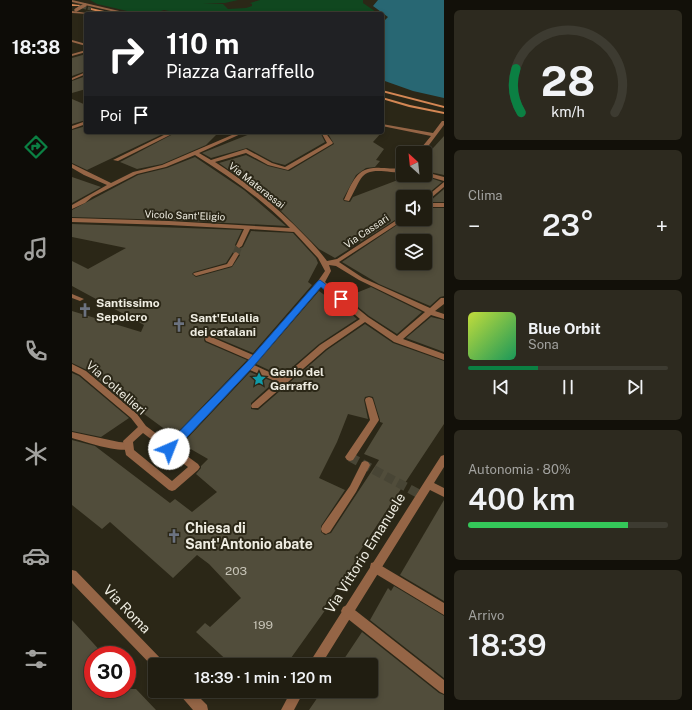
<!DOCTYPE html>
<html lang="it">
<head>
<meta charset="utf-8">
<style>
  :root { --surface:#201d11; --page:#2d2a1f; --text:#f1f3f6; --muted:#a2a29f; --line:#3d3b31; --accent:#0b8043 }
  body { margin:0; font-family:"Public Sans",sans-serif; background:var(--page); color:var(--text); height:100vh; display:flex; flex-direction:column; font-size:15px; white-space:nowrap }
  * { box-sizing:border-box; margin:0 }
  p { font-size:13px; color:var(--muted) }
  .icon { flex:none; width:22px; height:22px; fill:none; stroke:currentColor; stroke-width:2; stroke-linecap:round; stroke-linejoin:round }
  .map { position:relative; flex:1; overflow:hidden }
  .side { display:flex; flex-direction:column; gap:10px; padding:10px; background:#121009; width:248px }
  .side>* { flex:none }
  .banner { position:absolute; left:12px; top:12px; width:300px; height:122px; border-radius:4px; box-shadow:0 2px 6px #0003,0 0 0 1px var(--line); background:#202124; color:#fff; overflow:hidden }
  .needle { width:26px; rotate:333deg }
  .controls { position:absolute; left:324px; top:146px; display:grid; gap:8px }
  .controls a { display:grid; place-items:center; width:36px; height:36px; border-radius:4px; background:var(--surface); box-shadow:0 2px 6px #0003,0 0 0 1px var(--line); font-size:20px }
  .speed { position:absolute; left:12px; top:646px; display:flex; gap:8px; font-size:20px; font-weight:700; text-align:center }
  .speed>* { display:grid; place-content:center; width:52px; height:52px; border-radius:50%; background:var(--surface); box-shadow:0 2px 6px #0003,0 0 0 1px var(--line); line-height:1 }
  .speed .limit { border:6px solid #d22; background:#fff; color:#111 }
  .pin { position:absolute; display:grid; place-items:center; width:34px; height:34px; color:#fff; margin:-17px; border-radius:8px; box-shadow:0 2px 6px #0006 }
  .me { position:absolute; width:44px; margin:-22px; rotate:44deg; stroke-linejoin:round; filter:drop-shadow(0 0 3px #0008) }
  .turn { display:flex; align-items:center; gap:14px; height:84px; padding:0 16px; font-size:18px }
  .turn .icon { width:52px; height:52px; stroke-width:2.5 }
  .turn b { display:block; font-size:28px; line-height:34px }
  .then { display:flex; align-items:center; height:38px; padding:0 16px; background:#0003; gap:8px; font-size:15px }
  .big { font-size:30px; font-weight:600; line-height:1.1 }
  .side .card { flex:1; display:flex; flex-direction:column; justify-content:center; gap:6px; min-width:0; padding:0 14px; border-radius:6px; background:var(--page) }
  .side .dial { align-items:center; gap:0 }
  .dial svg { height:104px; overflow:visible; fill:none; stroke:var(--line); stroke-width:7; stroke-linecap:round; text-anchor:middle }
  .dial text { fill:var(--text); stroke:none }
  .song { display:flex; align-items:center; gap:12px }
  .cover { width:48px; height:48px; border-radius:6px; background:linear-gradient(135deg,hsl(70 70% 55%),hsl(150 70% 35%)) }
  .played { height:4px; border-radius:2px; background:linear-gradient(90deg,var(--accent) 35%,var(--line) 35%) }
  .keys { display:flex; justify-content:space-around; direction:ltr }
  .heat { display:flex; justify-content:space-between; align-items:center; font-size:22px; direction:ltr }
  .charge { height:6px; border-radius:3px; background:linear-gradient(90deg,#34c759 80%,var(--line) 0) }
  .trip { position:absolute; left:76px; top:658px; width:230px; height:40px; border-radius:4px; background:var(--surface); box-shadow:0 2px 6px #0003,0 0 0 1px var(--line); font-weight:600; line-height:40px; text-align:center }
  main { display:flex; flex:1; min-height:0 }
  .dock { display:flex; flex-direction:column; width:72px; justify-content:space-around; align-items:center; background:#0d0c07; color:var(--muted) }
  .dock .icon { width:28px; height:28px }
  .dock .current { color:var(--accent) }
  .dock b { font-size:18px; color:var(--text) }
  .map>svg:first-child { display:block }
  .green { fill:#10471f }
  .water { fill:#286773 }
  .building { fill:#514d3b; fill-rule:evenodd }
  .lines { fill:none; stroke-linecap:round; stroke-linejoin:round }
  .minor-tunnel-far1 { stroke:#484535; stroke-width:7; stroke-dasharray:7 3.5; stroke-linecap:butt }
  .minor-tunnel { stroke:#484535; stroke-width:9; stroke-dasharray:9 4.5; stroke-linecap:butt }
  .secondary-tunnel { stroke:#484535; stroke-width:3.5; stroke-dasharray:3.5 1.5; stroke-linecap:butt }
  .pedestrian { fill:#956546; fill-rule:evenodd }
  .minor { fill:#956546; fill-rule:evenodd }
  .tertiary { fill:#956546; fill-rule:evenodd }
  .secondary { fill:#d48754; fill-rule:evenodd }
  .tertiary-bridge { stroke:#956546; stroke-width:3.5 }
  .route { fill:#1a73e8; stroke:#114b97 }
  .labels { text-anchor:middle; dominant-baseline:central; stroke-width:4; stroke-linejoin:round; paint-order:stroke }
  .far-street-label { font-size:10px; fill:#efede2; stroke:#2b2717 }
  .poi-label { font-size:12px; font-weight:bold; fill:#efede2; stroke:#2b2717; text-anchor:start }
  .street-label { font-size:12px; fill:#efede2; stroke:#2b2717 }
  .near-number-label { font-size:12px; fill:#c8c5b8 }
  .near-poi-label { font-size:14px; font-weight:bold; fill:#efede2; stroke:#2b2717; text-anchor:start }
  .near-street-label { font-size:14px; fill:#efede2; stroke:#2b2717 }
</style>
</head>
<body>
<main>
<nav class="dock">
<b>18:38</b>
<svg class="icon current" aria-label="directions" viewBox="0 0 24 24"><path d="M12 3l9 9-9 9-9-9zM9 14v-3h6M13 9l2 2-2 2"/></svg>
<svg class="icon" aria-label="music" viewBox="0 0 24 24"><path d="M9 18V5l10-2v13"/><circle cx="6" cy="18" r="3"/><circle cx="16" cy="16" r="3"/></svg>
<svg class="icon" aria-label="phone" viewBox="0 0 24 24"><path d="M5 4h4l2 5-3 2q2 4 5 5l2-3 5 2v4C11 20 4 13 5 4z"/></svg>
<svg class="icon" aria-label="climate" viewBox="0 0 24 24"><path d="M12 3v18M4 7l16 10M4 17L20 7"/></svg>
<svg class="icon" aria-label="car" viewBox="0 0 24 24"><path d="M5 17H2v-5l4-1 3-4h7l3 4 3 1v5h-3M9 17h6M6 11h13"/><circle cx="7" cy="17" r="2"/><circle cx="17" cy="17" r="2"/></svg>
<svg class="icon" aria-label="filters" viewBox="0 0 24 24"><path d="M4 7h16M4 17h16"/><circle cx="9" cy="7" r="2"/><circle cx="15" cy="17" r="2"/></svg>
</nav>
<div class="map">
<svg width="372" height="710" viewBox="0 0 372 710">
  <rect width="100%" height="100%" fill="#2b2717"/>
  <!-- green -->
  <path class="green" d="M18,0H166L153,3H131L151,4L156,9L174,8L180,6V4L178,3L188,0H291V3L307,14H200L191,12L187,14H111L92,10L78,14H68L25,4Z"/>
  <!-- water -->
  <path class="water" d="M306,0H372V98L341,91L310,80V23L316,17L301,6Z"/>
  <!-- building -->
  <g class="building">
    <path d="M14,54V71L0,76V58Z"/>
    <path d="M14,76V89L0,93V81Z"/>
    <path d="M0,99L14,105V120L0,124Z"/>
    <path d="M14,126V132H95L15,170L0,163V130Z"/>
    <path d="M105,132H147L134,145L90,164L65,169L48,162Z"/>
    <path d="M183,132H248L253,142L213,165L201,162L175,148L139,158L130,153Z"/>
    <path d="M255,132H310L301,142L312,149L304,160L308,161L303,167L294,168L284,175L271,199L272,201L278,202L281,197L339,175H350L370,182L352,197H331V215L263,258L247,249L204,206L181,187L147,163L174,155L196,166L217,171L262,144Z"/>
    <path d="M372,136V175L353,171V157Z"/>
    <path d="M123,157L172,190L214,226L97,220L0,217V210L66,175L95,168Z"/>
    <path d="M0,177L29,187L0,203Z"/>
    <path d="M372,189V202H357Z"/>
    <path d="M353,208H372V296L368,297L358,306L307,284L270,262L334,219H353ZM331,241H353V263H331Z"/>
    <path d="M0,224L170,230L163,245L166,249L171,247L179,231L221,233L244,258L246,263L236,282L240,285L181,353L138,335L133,336L132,340L133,342L175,360L102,436L68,411L66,412L15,370L0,363V311L69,332L72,325L0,286V261L16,269L54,248L0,237ZM165,251L168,255L160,267L124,277L120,274L122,272L154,263L161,252Z"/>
    <path d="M299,287L350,312L325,334L297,316L274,297Z"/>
    <path d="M247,291L262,302L265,301L285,319L247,344L210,376L184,364Z"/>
    <path d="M359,317L372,320V352L334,338Z"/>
    <path d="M293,324L321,343L372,361V424L282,560L284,561L252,607L254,609L214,665H160L124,632L133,623L138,627L169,598L137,564L125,555L101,578L38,522L30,529L0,505V440L23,446L98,503L103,499L120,512L145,492L124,474L129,468V466L136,459L110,444L111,443L178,372L202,382L179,403V409L186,410L255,350ZM297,396L301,397L308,420V422L311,423L292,454L307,460L259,533L253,535L249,532V526L273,490L247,478L265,442L276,414L296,419L292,400L293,397Z"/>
    <path d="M0,373L7,376L57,418L29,437L0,431Z"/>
    <path d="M372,500V601L328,575Z"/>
    <path d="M322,586L372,616V678L298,620L316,588L319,591Z"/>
    <path d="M0,620L32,655H21V689H64L84,710H0Z"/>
    <path d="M290,632L367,693L372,695V710H237L250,691H299V665H268Z"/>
  </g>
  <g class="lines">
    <!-- minor-tunnel-far1 -->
    <path class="minor-tunnel-far1" d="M164,254L167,246"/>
    <!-- minor-tunnel -->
    <path class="minor-tunnel" d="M278,457L349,495"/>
    <!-- secondary-tunnel -->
    <path class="secondary-tunnel" d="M6,6L20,9"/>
    <!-- pedestrian -->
    <g class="pedestrian">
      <path d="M14,121V124L0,129V126Z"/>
      <path d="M98,132H104L46,161L41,160Z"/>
      <path d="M137,336L186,357L187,359L183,362L180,361L134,341L133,339L134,337Z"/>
      <path d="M0,432L47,442L59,443L61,446L59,449C46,453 14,442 0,438Z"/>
      <path d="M372,455V467L362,483L372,488V497L358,490L249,665H236L353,481L369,456Z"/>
      <path d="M219,691H232L222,710H209Z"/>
    </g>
    <!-- minor -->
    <g class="minor">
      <path d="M0,40L14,44V46L0,42Z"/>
      <path d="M14,50V52L0,56V54Z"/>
      <path d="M14,72V74L0,80V78Z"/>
      <path d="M370,121H372V125L351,153H345L359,136L310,126V124L361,133Z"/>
      <path d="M167,132H173L127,153L139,160L174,149L200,163L213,167L255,143L249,132H253L261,143L260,144L216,170L196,165L174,153L143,162C177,184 208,209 235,238C242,245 249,253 255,261L265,259L331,216V219H333L267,262L291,278L358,308L369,298H372V304L363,311L372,314V319L359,315L331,339L372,354V360L322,342L293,322L254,349L186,408H180L179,406L180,404L205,382L178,370L104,448L126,464L128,467L126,470L103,490L100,491L97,490L54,455L51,441L66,427L59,418L8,375L0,371V364L14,371L65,414L74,426L97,443L174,364L246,281L253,271L246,258L222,232L178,229L170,246L167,248L164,246L172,229L97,225L0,222V218L97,221L218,228C190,199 157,176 123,155L94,167L65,174L20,197L13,203L0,209V205L35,185L12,175L0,168V164L39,183L61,172L90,165ZM257,265L264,266L287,280L353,312L325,336L296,317L253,282L259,271ZM249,286L288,319L248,345L210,378L182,365ZM71,433L92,449L94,452L97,453L116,467L100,481L62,450L61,442Z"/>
      <path d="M331,166V171C327,173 323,172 319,172C287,168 291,177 277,201L272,200C281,181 285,166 309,168C319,168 322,170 331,166Z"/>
      <path d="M353,172L372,177V181L351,175H353Z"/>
      <path d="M372,182V187L353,203V198Z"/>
      <rect x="353" y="203" width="19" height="4"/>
      <path d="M164,252L167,254L160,266L124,276L121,274L122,273L155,264L162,253Z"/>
      <path d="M0,294L12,299L8,301L0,298Z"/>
      <path d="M297,397L300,398L301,400L307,420L281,460L278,461L275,460L273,457L298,420L293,400L294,398Z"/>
      <path d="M293,461L296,462L298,465L284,492L258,532L254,534L250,532L249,529L250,526L278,486L290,462Z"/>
      <path d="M303,562L372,603V615L299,571L298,567L299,563Z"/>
      <path d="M275,605L279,607L372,680V694L368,692L271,615L269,611L271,607Z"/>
    </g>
    <!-- tertiary -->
    <g class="tertiary">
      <path d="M0,0L56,13L58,14H52L0,2Z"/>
      <path d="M0,11L15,13L17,14L0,13Z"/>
      <path d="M0,570L4,571L91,661L93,665H83V669L0,583Z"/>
      <path d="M106,691H121L135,705L136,710H121L108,695Z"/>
    </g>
    <!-- secondary -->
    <g class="secondary">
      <path d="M0,4L7,5L8,6H0Z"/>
      <path d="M19,8L41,13L42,14H36L19,10Z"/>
      <path d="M310,90L372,106V108L310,92Z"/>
      <path d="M310,97L338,105L372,112V114L337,107L310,99Z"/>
    </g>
    <!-- tertiary-bridge -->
    <path class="tertiary-bridge" d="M4,10L13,5"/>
  </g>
  <!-- route -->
  <path class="route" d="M248,280L272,298L273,299L272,301H266L249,287L180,368L101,452L97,453L93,452L92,449L93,446L174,363L246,281Z"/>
  <!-- icons -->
  <defs>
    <symbol id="church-bare" viewBox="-9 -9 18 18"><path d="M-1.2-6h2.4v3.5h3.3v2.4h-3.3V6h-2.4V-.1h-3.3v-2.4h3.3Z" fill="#6b7280" stroke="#2b2717" stroke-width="2.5" paint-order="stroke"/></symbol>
    <symbol id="sight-bare" viewBox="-9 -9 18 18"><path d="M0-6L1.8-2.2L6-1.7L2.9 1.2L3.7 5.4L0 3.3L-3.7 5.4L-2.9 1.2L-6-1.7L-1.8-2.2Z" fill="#0f9aa8" stroke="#2b2717" stroke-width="2.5" paint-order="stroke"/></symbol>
  </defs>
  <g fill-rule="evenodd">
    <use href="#church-bare" x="3" y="300" width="20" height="20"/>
    <use href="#church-bare" x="97" y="315" width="20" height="20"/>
    <use href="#sight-bare" x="177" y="369" width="20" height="20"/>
    <use href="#church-bare" x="92" y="526" width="20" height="20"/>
  </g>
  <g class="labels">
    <!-- far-street labels -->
    <g class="far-street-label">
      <text transform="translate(185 185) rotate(38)">Via Materassai</text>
      <text transform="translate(113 215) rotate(2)">Vicolo Sant'Eligio</text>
      <text transform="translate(294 231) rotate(-34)">Via Cassari</text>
    </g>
    <!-- poi labels -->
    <g class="poi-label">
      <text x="24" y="303">Santissimo<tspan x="24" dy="14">Sepolcro</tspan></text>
      <text x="118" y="318">Sant'Eulalia<tspan x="118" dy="14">dei catalani</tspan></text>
      <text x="198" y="372">Genio del<tspan x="198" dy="14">Garraffo</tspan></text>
    </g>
    <!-- street labels -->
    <g class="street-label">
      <text transform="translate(44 388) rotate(41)">Via Coltellieri</text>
    </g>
    <!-- near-number labels -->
    <g class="near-number-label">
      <text x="164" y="571">203</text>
      <text x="191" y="625">199</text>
    </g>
    <!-- near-poi labels -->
    <g class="near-poi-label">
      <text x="113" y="528">Chiesa di<tspan x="113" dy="16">Sant'Antonio abate</tspan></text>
    </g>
    <!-- near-street labels -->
    <g class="near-street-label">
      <text transform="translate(293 553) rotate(-58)">Via Vittorio Emanuele</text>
      <text transform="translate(55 609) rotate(46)">Via Roma</text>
    </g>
  </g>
</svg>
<div class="controls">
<a><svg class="needle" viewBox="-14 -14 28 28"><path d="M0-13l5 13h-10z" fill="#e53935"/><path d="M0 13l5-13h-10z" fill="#a2a29f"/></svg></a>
<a><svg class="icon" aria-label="sound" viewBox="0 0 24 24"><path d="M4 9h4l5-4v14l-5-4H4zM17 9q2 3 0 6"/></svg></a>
<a><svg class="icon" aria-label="layers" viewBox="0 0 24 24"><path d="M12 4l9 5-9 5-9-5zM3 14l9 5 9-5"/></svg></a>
</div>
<div class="speed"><div class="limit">30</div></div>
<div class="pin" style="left:269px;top:299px;background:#d93025"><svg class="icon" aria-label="arrive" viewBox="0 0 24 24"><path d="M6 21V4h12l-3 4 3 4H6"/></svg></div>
<svg class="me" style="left:97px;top:449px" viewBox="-20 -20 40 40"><circle r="19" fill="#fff"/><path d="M0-13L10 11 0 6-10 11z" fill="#1a73e8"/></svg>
<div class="trip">18:39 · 1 min · 120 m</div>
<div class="banner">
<div class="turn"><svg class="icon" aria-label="right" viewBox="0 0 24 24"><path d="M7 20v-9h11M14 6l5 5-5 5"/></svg><div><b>110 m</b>Piazza Garraffello</div></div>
<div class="then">Poi<svg class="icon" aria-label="arrive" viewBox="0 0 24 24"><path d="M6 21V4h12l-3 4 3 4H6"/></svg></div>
</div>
</div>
<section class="side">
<div class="card dial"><svg viewBox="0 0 100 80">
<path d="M14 69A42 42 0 1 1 86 69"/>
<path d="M14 69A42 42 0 0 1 10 35" stroke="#0b8043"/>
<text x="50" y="56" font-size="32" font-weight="700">28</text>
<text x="50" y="72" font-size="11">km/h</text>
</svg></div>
<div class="card"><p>Clima</p>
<div class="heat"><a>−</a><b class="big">23°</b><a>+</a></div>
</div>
<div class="card">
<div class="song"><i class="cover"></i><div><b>Blue Orbit</b><p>Sona</p></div></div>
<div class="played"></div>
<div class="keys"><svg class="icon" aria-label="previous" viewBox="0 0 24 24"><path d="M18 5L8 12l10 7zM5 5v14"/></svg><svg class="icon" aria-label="pause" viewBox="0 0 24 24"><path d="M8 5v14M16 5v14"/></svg><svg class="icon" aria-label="next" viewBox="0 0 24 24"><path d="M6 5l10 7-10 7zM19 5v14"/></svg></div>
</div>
<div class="card"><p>Autonomia · 80%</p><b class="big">400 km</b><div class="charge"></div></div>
<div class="card"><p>Arrivo</p><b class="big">18:39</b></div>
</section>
</main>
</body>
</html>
